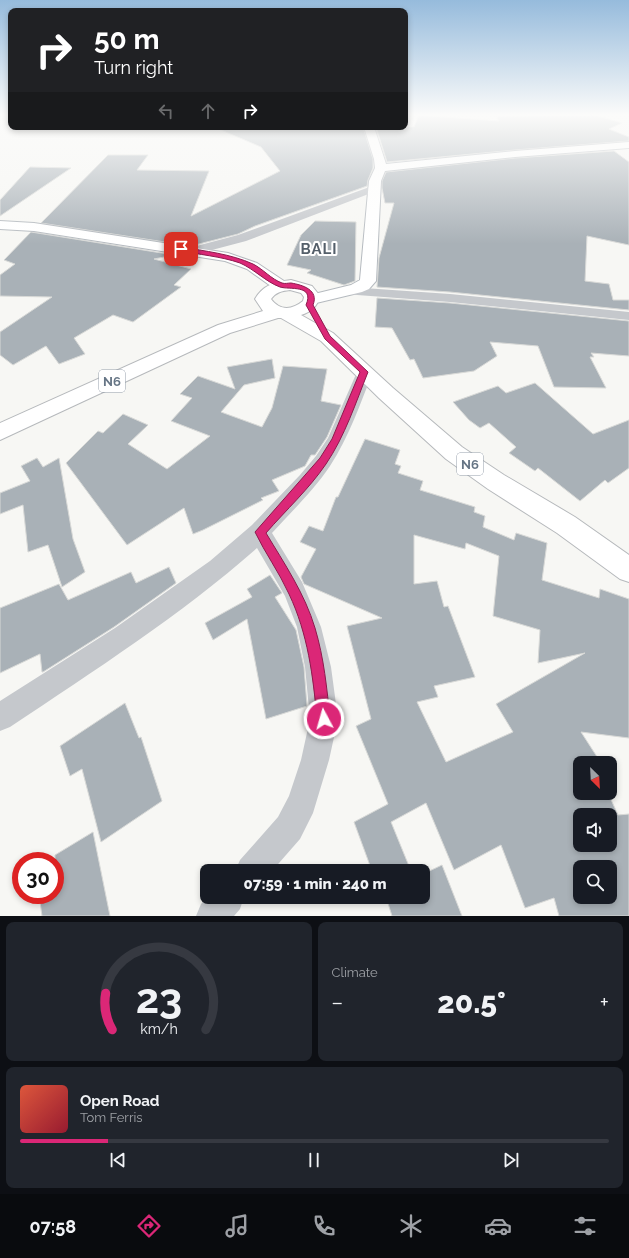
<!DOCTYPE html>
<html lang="en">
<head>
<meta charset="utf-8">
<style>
  :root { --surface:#171b24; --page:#20242c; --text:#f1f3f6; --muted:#9ea1a6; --line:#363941; --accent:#db2777 }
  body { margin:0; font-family:Raleway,sans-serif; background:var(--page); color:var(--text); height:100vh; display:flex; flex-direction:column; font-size:15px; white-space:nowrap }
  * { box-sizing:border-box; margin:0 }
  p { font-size:13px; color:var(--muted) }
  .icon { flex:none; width:22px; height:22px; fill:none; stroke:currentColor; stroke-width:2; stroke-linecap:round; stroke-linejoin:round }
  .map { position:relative; height:916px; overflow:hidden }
  .details { display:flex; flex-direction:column; gap:6px; padding:6px; background:#0d0f14; flex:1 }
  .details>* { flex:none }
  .top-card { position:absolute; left:8px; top:8px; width:400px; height:122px; border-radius:8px; box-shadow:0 2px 6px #0003; background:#202124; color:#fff; overflow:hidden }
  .needle { width:26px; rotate:156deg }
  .controls { position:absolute; left:573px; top:756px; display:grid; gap:8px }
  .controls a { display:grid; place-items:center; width:44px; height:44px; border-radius:8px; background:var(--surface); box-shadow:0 2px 6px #0003; font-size:20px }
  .speed { position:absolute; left:12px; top:852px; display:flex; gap:8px; font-size:20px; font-weight:700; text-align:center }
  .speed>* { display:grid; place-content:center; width:52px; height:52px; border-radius:50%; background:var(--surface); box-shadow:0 2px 6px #0003; line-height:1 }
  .speed .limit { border:6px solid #d22; background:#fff; color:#111 }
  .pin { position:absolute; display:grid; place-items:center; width:34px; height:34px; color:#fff; margin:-17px; border-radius:8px; box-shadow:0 2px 6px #0006 }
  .me { position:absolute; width:44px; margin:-22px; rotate:354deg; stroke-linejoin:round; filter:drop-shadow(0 0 3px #0008) }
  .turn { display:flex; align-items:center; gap:14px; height:84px; padding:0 20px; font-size:18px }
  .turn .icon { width:52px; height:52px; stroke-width:2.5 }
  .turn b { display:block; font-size:28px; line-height:34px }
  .lanes { display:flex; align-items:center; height:38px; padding:0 20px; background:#0003; justify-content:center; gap:20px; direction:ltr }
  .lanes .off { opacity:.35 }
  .big { font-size:30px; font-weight:800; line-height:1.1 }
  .details .widget { flex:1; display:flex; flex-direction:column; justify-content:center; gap:6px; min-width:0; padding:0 14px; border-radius:8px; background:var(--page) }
  .details .dial { align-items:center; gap:0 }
  .dial svg { height:104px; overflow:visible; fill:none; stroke:var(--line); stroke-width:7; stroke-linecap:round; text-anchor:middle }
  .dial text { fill:var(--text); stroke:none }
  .song { display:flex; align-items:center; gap:12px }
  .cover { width:48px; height:48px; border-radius:6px; background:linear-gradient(135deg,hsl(10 70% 55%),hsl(350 70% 35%)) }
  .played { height:4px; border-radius:2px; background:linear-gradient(90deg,var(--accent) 15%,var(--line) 15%) }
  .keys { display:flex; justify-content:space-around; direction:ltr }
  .heat { display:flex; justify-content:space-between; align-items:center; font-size:22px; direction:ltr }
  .details .tiles { flex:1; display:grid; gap:6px; grid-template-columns:1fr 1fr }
  .widget:last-child { grid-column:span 2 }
  .trip { position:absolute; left:200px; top:864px; width:230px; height:40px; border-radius:8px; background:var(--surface); box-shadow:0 2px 6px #0003; font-weight:800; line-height:40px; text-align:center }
  .menu { display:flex; height:64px; justify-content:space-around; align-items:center; background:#090b0e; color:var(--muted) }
  .menu .icon { width:28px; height:28px }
  .menu .selected { color:var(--accent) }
  .menu b { font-size:18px; color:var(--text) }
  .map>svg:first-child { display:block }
  .building { fill:#a9b1b7; stroke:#d8d9d7; fill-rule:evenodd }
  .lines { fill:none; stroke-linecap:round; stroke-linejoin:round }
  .secondary-casing { stroke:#b5babf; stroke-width:2 }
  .highway-casing { stroke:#b6b9bc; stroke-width:2 }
  .street { fill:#c5c8cc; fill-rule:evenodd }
  .secondary { fill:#fff; fill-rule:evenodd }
  .highway { fill:#fff; fill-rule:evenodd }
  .route { fill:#db2777; stroke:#8e194d }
  .labels { text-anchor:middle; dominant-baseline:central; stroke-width:4; stroke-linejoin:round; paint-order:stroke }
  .shield { fill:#fff; stroke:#949eaa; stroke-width:1 }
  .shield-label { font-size:13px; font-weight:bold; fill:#667585 }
  .far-district-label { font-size:15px; font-weight:bold; letter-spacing:1px; fill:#545f6a; stroke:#fff }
</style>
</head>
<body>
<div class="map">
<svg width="629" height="916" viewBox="0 0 629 916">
  <rect width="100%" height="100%" fill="#f7f7f4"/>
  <!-- building -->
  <g class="building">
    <path d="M419,115L499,121L496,116L595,115L622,123L609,129L629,137V141L515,150L387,162L376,127H414Z"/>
    <path d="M214,127H363L373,159V168L368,180L367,186L255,226L238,234L191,246L41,223L108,155H148L137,170L209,171L191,216L280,171L261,147Z"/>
    <path d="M614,151L629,162V245L587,236L585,281L609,284L613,300H629V310L450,292L377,287L379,258L394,203H385L382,188V181L386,172L515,158Z"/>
    <path d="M30,167L71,168L0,216V200Z"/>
    <path d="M315,221L356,222L355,281L344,285L307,273L311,270L287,265L301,235Z"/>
    <path d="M31,232L174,255L154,259L191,269L174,285L181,287L133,322L113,315L74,338L85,354L59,364L46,346L13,365L0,355V332L52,297L0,296V275L15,264L4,260Z"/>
    <path d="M377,298L450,303L629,321V356L591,353L594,357H590L606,388L554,387L538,346L490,342L497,356L474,371L423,378L414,359L410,360L392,328L375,327Z"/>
    <path d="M272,359L275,378L244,385L221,412L262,427L272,408L283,366L327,369L321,401L341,405L327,437L315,455H311L305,466L272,480L279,491L261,498L263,500L203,530L193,534L184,508L127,545L66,463L98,431L103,433L123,414L148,425L128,444L167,469L210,436L171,421L192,398L180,394L198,376L235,389L227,367Z"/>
    <path d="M535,383L593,434L629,420V468L608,483L605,480L580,501L538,468L535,471L509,453L516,447L489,423L480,428L469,420L453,402L498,386L506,393Z"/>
    <path d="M365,439L400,450L395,464L401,466L398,473L423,481L420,490L475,507L474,512L485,516L483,527L514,540L516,533L547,543L542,580L599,598L600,589L629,599V738L581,732L601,763H580V793H608L618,815L629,814V916H559L554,898L525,908L501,845L454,870L426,803L391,822L411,871H372L354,822L388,804L356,726L371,719L347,626L382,618L304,584L301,577L316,549L300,542L309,526L323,531L336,497H338ZM414,535L465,549L466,543L499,556L493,616L540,630L538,663L585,653L496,704L513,732L446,762L417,702L438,697L434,686L475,677L448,606L444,607L437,581L414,584ZM580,815H610V845H580ZM580,867H610V897H580Z"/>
    <path d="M37,458L43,467L59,458L73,539L85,572L62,587L48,545L28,552L23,505L0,514V493L30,481L21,466Z"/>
    <path d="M169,567L176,583L114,627L43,672H42L40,654L0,673V608L59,584L68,600L131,572L136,583Z"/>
    <path d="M270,575L282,593L275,597L296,630L304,667L307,706L266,719L247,619L213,640L205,623L252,597L247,589Z"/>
    <path d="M125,703L139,738L141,737L162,801L101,842L82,769L70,776L60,746Z"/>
    <path d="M93,832L110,916H42L39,895H55V855Z"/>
    <path d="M442,865L462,916H392L386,897H423V874Z"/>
  </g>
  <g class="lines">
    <defs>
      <g id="secondary">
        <path d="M364,127H374L386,164L515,151L629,142V148L515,157L385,171L381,181L376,281L369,289L362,292L312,304L306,302L304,299L306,296L351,285L360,280L369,181L375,168L374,159Z"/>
        <path d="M0,221L34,223L228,253L257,263L287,283L289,286L287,289L281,291L275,289L247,269L225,261L34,231L0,229Z"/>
      </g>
      <path id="highway" d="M291,280L312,286L320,296C317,307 311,312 301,315L333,333L393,388L462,447L504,475L575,517L629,555V582L620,579L557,533L488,489L446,459L379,398L321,341L281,318H278L230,333L0,440V423L218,325L263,311L255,299C263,285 275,282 291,280ZM290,290L301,293L304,297L303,301C292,310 280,311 271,299C276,292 282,291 290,290Z"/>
    </defs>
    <!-- secondary casing -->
    <use href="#secondary" class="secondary-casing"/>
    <!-- highway casing -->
    <use href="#highway" class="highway-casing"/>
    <!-- street -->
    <g class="street">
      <path d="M375,185L380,188L379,190L246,241L193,255L189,254L187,251L189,248L238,235Z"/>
      <path d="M349,287L450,294L629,312V320L450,302L344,294L342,291L344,288Z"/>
      <path d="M365,366L371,368L373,372C360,404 349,437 330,466C314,490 292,511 272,533L302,582L321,627L331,667L338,719L329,760L313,813L300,839L272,871H235L240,860L278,817L289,796L301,760L310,719L305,667L297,627L285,596L257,548C181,615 95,670 10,727L0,731V701L115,628L210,561L252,525L300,475L316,456L328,438L357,372L359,368Z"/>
      <path d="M207,897H244L240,909L234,916H196L201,904Z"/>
    </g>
    <!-- secondary -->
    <use href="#secondary" class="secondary"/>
    <!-- highway -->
    <use href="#highway" class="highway"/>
  </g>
  <!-- sky -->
  <linearGradient id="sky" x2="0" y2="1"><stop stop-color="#96bbdc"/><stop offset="0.47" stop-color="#fbfbfa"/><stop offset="1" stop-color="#fbfbfa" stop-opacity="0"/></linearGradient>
  <rect width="629" height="244" fill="url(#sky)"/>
  <!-- route -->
  <path class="route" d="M181,247C205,251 231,254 253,264C263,269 271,279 282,283C285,284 288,283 291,283C303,285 319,290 313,305L330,336L368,372C356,402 345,436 326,464C309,489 286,510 266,533C284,563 305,594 315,628C324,658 327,689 330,719L328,724L324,726L319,724L317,719C313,676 308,634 289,594C279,572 265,553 255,532L320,458L332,439L360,372L325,339L306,305C315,284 289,290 280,287C266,282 254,269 240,263C220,256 199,255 178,250V248Z"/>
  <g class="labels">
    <!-- shield labels -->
    <g class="shield">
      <rect x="99" y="370" width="26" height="22" rx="3"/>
      <rect x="457" y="453" width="26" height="22" rx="3"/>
    </g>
    <g class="shield-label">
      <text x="112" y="381">N6</text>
      <text x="470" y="464">N6</text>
    </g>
    <!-- far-district labels -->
    <g class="far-district-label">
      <text x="319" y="249">BALI</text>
    </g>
  </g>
</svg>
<div class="controls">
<a><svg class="needle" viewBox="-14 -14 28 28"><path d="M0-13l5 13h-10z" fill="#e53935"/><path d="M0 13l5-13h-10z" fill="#9ea1a6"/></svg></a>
<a><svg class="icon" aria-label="sound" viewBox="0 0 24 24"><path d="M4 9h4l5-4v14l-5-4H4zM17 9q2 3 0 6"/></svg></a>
<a><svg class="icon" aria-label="search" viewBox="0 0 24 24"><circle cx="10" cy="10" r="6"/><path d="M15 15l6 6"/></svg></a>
</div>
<div class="speed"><div class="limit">30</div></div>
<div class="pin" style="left:181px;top:249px;background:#d93025"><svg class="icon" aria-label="arrive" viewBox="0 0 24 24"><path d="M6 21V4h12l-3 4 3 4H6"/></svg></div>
<svg class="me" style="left:324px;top:719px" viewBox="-20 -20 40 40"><circle r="17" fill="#db2777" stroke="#fff" stroke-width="3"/><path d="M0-11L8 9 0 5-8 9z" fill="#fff"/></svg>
<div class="trip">07:59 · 1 min · 240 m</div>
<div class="top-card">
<div class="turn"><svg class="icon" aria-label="right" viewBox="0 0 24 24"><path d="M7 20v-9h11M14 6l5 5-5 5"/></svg><div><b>50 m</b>Turn right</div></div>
<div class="lanes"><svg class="icon off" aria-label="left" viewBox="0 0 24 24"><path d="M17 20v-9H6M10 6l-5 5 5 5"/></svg><svg class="icon off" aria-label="ahead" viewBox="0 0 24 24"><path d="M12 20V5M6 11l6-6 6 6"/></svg><svg class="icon" aria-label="right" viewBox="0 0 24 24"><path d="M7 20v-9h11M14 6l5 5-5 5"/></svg></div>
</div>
</div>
<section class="details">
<div class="tiles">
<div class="widget dial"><svg viewBox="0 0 100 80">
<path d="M14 69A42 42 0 1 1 86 69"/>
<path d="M14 69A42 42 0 0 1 9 41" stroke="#db2777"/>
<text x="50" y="56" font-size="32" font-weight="700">23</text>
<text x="50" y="72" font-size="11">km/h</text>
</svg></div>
<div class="widget"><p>Climate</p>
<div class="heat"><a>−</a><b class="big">20.5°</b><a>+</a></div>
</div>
<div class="widget">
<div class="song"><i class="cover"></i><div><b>Open Road</b><p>Tom Ferris</p></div></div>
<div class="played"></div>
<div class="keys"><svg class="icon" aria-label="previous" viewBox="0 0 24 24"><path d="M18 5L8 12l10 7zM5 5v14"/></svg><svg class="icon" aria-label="pause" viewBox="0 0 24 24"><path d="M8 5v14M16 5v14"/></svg><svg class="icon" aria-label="next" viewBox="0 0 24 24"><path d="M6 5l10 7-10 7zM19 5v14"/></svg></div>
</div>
</div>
</section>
<nav class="menu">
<b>07:58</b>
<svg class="icon selected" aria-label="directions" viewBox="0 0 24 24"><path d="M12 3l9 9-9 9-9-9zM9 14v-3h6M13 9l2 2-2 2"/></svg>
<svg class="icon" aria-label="music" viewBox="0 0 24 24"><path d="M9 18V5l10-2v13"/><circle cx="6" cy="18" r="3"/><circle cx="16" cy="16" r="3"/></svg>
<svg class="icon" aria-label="phone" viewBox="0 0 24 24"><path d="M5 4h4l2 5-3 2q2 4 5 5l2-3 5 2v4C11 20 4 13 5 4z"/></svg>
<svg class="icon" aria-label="climate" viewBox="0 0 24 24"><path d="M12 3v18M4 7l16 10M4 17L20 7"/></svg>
<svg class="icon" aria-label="car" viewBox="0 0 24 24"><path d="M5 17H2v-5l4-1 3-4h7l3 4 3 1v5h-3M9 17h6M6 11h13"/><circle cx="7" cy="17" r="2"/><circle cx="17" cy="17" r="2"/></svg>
<svg class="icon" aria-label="filters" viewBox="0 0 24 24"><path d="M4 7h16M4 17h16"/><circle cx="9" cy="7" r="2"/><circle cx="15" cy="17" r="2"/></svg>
</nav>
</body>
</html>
